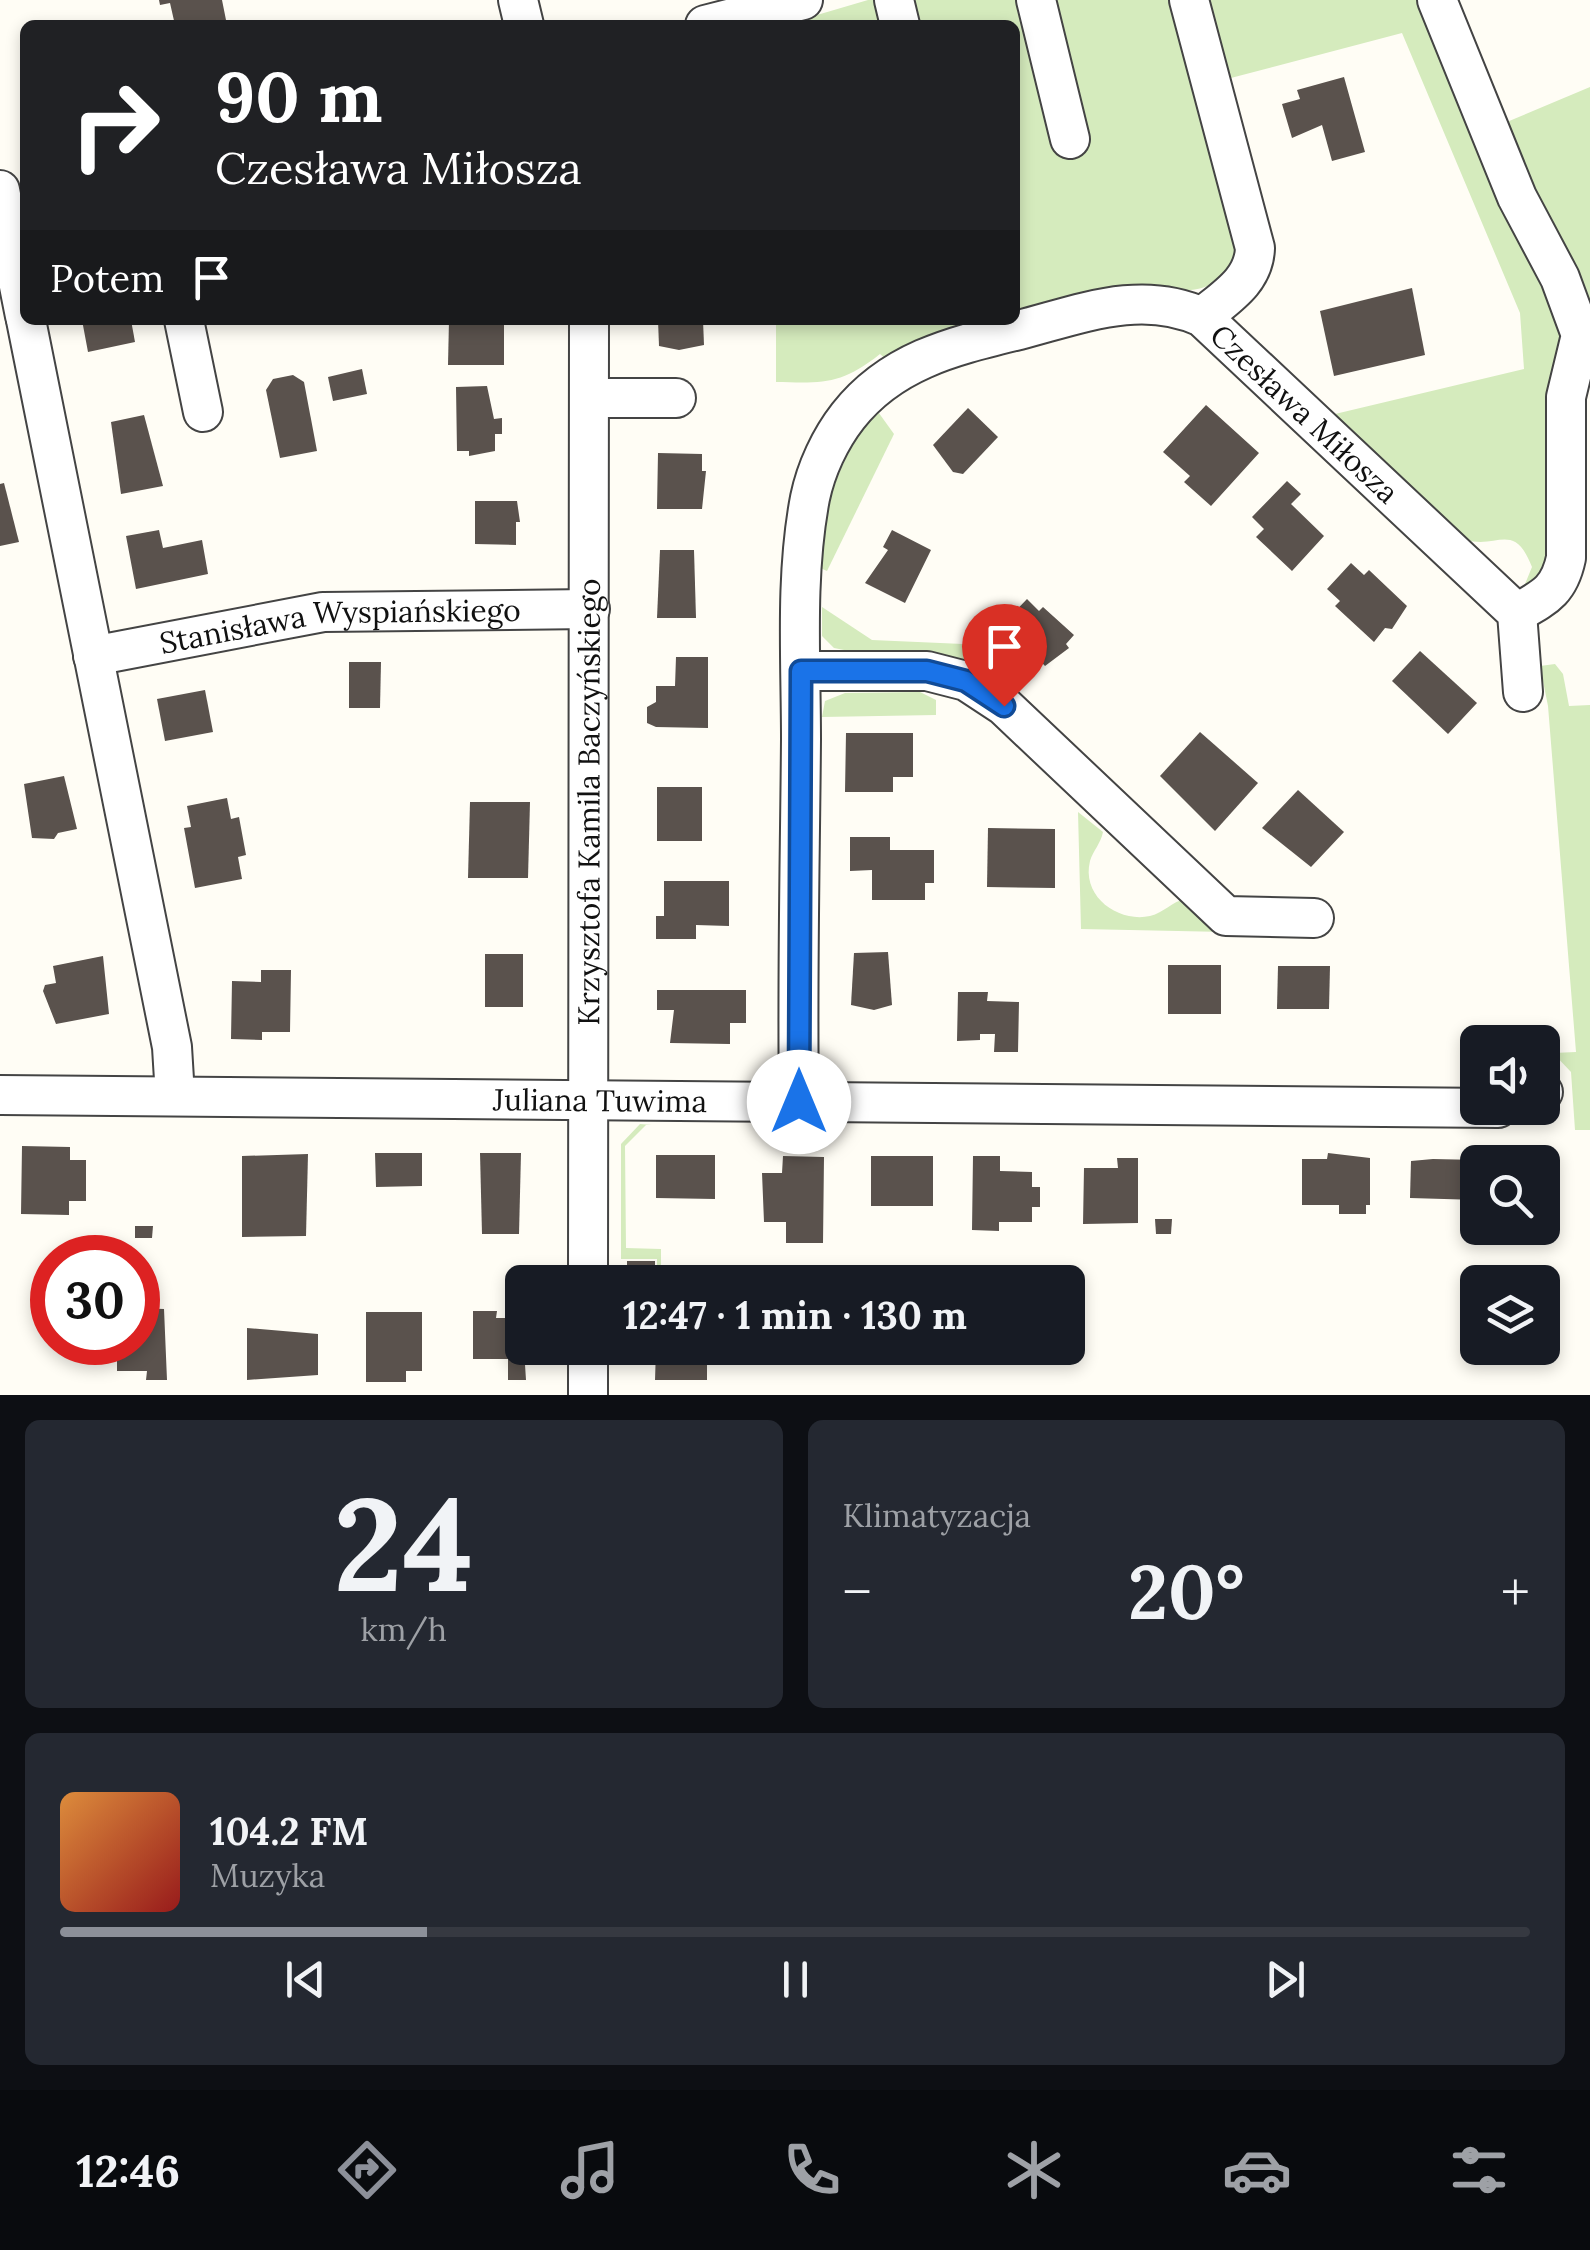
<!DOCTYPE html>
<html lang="pl">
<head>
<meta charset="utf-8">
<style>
  :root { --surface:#171b24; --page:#242831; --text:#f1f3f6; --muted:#9ea1a6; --line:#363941; --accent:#8c9099 }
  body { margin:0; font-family:Lora,serif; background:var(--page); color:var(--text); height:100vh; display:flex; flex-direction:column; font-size:38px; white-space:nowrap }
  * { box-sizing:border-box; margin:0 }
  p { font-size:32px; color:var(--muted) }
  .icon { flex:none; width:55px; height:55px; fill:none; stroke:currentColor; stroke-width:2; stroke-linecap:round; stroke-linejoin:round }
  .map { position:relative; height:1395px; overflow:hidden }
  .drawer { display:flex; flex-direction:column; gap:25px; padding:25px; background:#0d0f14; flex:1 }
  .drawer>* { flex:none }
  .top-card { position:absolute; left:20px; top:20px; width:1000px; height:305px; border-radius:15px; box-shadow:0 5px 15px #0003; background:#202124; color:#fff; overflow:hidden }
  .controls { position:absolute; left:1460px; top:1025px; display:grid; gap:20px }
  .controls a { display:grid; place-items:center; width:100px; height:100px; border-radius:15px; background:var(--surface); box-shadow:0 5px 15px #0003; font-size:50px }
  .speed { position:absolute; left:30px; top:1235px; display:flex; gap:20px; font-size:50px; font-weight:700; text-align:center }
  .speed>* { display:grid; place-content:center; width:130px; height:130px; border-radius:50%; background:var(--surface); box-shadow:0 5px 15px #0003; line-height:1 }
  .speed .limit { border:15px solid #d22; background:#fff; color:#111 }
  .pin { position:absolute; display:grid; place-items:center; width:85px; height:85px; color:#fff; margin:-102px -42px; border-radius:50% 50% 50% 0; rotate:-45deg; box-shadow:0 0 10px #0007 }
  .pin .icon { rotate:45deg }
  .me { position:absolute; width:110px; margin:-55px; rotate:0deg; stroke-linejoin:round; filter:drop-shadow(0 0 8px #0008) }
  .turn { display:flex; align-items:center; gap:35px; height:210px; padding:0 30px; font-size:45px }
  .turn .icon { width:130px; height:130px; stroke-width:2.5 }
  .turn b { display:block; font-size:70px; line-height:85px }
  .then { display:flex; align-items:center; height:95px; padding:0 30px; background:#0003; gap:20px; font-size:38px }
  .big { font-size:75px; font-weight:700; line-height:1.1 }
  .drawer .tile { flex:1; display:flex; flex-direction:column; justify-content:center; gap:15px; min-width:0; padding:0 35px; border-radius:15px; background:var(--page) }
  .drawer .dial { align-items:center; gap:0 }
  .dial b { font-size:130px; line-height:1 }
  .song { display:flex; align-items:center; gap:30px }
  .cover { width:120px; height:120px; border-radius:15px; background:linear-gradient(135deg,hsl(30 70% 55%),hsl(0 70% 35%)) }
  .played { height:10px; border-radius:5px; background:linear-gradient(90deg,var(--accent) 25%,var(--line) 25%) }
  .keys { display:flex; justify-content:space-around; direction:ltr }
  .heat { display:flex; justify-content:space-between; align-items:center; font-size:55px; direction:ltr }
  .drawer .tiles { flex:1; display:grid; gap:25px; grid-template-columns:1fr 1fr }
  .tile:last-child { grid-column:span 2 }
  .trip { position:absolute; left:505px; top:1265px; width:580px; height:100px; border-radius:15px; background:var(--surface); box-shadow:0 5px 15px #0003; font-weight:700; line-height:100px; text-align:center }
  .tabs { display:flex; height:160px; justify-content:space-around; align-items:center; background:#090b0e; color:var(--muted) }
  .tabs .icon { width:70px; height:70px }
  .tabs .active { color:var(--accent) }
  .tabs b { font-size:45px; color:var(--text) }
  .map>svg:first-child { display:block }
  .green { fill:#d5ebbd }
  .building { fill:#5a524d }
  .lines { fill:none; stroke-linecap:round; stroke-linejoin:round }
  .street-casing { stroke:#444; stroke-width:42 }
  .street { stroke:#fff; stroke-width:38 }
  .route-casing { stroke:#114b97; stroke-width:25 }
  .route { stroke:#1a73e8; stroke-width:18 }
  .labels { text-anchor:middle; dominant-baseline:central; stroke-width:10; stroke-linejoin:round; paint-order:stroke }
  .street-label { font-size:30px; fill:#111; stroke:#fff }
</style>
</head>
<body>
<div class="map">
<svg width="1590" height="1395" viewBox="0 0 1590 1395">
  <rect width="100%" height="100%" fill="#fffdf5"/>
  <!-- green -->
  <g class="green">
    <path d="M868,0H1173L1241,247C1224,281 1206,296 1168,288L1015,314V25H783Z"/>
    <path d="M1202,0H1425L1567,334L1549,572L1523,589L1532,567C1514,521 1498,549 1466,540L1335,414L1524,369L1520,313L1402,33L1227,79Z"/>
    <path d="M1590,87V310L1502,124Z"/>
    <path d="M776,320H994L888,361L880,354C841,385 824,383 776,382Z"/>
    <path d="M876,409L894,434L827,571L818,567C826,500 836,465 876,409Z"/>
    <path d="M822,607L872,640L963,644L973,653L959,667L845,657L844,650L834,648L822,636Z"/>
    <path d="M1555,664L1563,674L1569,706L1590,705V1130H1575L1571,1072L1553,1053L1576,1052L1548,706L1540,666Z"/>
    <path d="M920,692L936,700V715L822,717L825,701L845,693Z"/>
    <path d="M1078,812L1103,832C1101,843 1093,851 1090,861C1081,897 1119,923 1150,916C1164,913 1172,901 1186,899L1226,932L1081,929Z"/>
    <path d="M640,1124L652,1125H646L625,1146L626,1248L661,1249V1282H657V1259H621V1144Z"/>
  </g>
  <!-- building -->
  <g class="building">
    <path d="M159,0H222L227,25H175L170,3L160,5Z"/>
    <path d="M1344,77L1365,152L1332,161L1322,125L1292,138L1282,104L1300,99L1297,90Z"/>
    <path d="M1412,288L1425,355L1334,376L1320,311Z"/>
    <path d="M82,320H131L135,342L88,352Z"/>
    <path d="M449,320H504V365H448Z"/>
    <path d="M658,320H703L704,345L679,350L659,346Z"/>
    <path d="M362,369L367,394L333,401L328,377Z"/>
    <path d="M293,375L304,382L317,451L280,458L266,390L273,379Z"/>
    <path d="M487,386L494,419L502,418V434H495V451L469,456V451H457L456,387Z"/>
    <path d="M1206,405L1259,453L1211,506L1184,482L1190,476L1163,452Z"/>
    <path d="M968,408L998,437L963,474L953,472L933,445Z"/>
    <path d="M144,415L163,486L121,494L111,422Z"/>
    <path d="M658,453L702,454V471H706L702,509H657Z"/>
    <path d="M1287,481L1301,494L1291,504L1324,536L1292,571L1256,537L1264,529L1252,517Z"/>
    <path d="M4,483L19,542L0,546V484Z"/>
    <path d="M475,501H517L520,522H516V545L475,544Z"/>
    <path d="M159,530L163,548L202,540L208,574L136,589L126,536Z"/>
    <path d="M892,530L931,550L905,603L865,583L888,550L883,547Z"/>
    <path d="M660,550H694L696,618H657Z"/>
    <path d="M1351,563L1364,575L1369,570L1407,606L1392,629L1385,628L1374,642L1335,606L1340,601L1327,589Z"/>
    <path d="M1027,599L1039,611L1043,607L1074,635L1066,644L1069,648L1045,666L1005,622Z"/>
    <path d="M1420,651L1477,703L1448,734L1392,681Z"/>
    <path d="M676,657H708V728L656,727L647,723V707L656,702V686H675Z"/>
    <path d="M349,662H381L380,708H349Z"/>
    <path d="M205,690L213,732L165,741L157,699Z"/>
    <path d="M1200,732L1258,783L1215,831L1160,776Z"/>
    <path d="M846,733H913V777H893V792H845Z"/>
    <path d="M64,776L77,829L58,833L54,839L32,838L24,784Z"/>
    <rect x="657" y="787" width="45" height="54"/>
    <path d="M1298,790L1344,832L1311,867L1262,828Z"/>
    <path d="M227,798L231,819L239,817L246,855L238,857L242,879L195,888L184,828L191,827L187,806Z"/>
    <path d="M470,802H530L528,878H468Z"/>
    <path d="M988,828L1055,829V888L987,887Z"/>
    <path d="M850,837H890V850H934V883H925V900H872V870L850,871Z"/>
    <path d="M664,881H729V926L696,925V939H656V916H664Z"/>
    <path d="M888,952L892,1005L874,1010L851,1005L854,953Z"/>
    <rect x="485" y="954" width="38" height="53"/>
    <path d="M103,956L109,1014L56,1024L43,991L45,985L56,983L53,966Z"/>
    <rect x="1168" y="965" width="53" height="49"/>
    <path d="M1278,966H1330L1329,1009H1277Z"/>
    <path d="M261,970H291L290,1032H262V1040L231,1039L232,981L261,982Z"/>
    <path d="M657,990H746V1023H730V1044L670,1043L674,1010H657Z"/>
    <path d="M958,992H988L987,1001L1019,1002L1018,1052H994L995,1034H980V1040L957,1041Z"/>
    <path d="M22,1146L70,1147V1160H86V1201H69V1215L21,1214Z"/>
    <path d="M375,1153H422V1186L376,1187Z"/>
    <path d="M480,1153H521L519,1234H482Z"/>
    <path d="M1328,1153L1370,1158V1205H1366V1214H1339V1205H1302V1159H1327Z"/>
    <path d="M308,1154L306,1236L242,1237V1156Z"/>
    <path d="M656,1155H715V1199L656,1198Z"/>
    <path d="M783,1156L824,1157L823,1243H786V1222H764L762,1173H782Z"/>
    <rect x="871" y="1156" width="62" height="50"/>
    <path d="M973,1156H1000V1171L1032,1172V1187H1040V1207H1032V1222H999V1231L972,1230Z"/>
    <path d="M1117,1158H1138V1223L1083,1224L1084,1168H1118Z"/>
    <path d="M1433,1159L1478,1160V1200L1410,1198L1411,1161Z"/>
    <path d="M1155,1219H1172L1171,1234H1156Z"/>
    <path d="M135,1226H153L152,1238H135Z"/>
    <rect x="627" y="1261" width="28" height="21"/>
    <path d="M138,1308L164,1309L167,1380H146L147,1371H117V1342H138Z"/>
    <path d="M473,1311H497L496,1318H522L526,1380H508V1359H473Z"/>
    <path d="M366,1312H422V1371H406V1382H366Z"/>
    <path d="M247,1328L318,1334V1375L247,1380Z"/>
    <path d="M656,1348H707V1380H655Z"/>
  </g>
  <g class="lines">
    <defs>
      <g id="street">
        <path d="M518,0L524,25"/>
        <path d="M894,0L900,25"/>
        <path d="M1036,0L1070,139"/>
        <path d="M1189,0L1255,248C1254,281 1226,297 1202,317"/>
        <path d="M1437,0L1517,197L1560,278L1581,335L1566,397V558C1559,591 1545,597 1517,613"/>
        <path d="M705,25L803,0"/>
        <path d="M0,190L25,316"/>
        <path d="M26,320L172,1047L175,1096"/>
        <path d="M184,320L203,412"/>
        <path d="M591,398H676"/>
        <path id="s1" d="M93,656L323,612L590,609"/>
        <path d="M801,671H927L966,681L1004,706L1226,916L1314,918"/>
        <path d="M1542,1093L1543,1092"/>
        <path id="s2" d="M0,1095L1498,1108"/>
        <path id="s3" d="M799,1102C797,981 800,860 801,739C801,660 795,576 810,498C816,469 830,439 848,416C892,360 954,346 1019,330C1081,314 1141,289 1202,317L1517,613L1523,692"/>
        <path id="s4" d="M588,1282L589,320"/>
        <path d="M588,1395V1348"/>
      </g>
    </defs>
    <!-- street casing -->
    <use href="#street" class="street-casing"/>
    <!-- street -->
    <use href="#street" class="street"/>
  </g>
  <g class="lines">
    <defs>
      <path id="route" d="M799,1102L801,671H927L966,681L1004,706"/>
    </defs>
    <!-- route casing -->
    <use href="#route" class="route-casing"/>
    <!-- route -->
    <use href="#route" class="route"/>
  </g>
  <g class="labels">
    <!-- street labels -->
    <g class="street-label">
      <text stroke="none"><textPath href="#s3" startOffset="1220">Czesława Miłosza</textPath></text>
      <text stroke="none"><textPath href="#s1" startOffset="250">Stanisława Wyspiańskiego</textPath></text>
      <text stroke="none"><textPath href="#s4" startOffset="480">Krzysztofa Kamila Baczyńskiego</textPath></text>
      <text stroke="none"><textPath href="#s2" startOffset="600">Juliana Tuwima</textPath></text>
    </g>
  </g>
</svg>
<div class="controls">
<a><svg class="icon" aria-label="sound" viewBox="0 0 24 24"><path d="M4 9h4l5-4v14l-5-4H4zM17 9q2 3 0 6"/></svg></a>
<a><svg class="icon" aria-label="search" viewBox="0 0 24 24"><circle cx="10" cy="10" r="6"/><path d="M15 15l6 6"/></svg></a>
<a><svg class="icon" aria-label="layers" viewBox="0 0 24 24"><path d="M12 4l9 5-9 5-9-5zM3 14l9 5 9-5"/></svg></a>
</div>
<div class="speed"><div class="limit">30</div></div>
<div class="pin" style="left:1004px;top:706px;background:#d93025"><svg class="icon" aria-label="arrive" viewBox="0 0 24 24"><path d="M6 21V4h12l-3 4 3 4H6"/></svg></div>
<svg class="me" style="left:799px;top:1102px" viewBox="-20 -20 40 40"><circle r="19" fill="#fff"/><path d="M0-13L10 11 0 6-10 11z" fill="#1a73e8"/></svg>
<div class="trip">12:47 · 1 min · 130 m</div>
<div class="top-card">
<div class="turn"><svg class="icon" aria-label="right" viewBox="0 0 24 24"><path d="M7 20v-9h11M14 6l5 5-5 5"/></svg><div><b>90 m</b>Czesława Miłosza</div></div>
<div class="then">Potem<svg class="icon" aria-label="arrive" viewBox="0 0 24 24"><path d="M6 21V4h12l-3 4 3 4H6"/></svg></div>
</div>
</div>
<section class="drawer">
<div class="tiles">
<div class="tile dial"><b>24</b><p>km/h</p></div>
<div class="tile"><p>Klimatyzacja</p>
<div class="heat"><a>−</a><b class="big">20°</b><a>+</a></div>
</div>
<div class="tile">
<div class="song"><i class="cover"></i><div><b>104.2 FM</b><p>Muzyka</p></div></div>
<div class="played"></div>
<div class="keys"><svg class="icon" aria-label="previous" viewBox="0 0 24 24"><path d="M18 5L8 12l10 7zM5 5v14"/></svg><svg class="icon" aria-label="pause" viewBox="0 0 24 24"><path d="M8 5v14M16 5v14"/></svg><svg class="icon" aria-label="next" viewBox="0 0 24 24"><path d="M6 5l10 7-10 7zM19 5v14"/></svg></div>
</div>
</div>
</section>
<nav class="tabs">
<b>12:46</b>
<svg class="icon active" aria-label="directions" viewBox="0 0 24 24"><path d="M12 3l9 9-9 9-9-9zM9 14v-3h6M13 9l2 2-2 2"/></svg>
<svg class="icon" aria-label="music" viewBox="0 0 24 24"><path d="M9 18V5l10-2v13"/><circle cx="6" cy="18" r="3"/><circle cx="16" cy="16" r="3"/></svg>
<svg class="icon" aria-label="phone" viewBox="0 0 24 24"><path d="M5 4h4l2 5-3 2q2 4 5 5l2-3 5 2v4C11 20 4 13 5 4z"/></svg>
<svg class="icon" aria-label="climate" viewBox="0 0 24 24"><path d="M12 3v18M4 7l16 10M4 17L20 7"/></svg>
<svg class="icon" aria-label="car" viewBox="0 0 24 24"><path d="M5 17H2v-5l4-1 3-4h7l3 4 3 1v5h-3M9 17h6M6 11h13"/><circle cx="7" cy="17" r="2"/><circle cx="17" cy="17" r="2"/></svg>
<svg class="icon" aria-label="filters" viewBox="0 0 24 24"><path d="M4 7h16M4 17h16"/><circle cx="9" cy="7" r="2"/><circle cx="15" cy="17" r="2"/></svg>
</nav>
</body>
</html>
